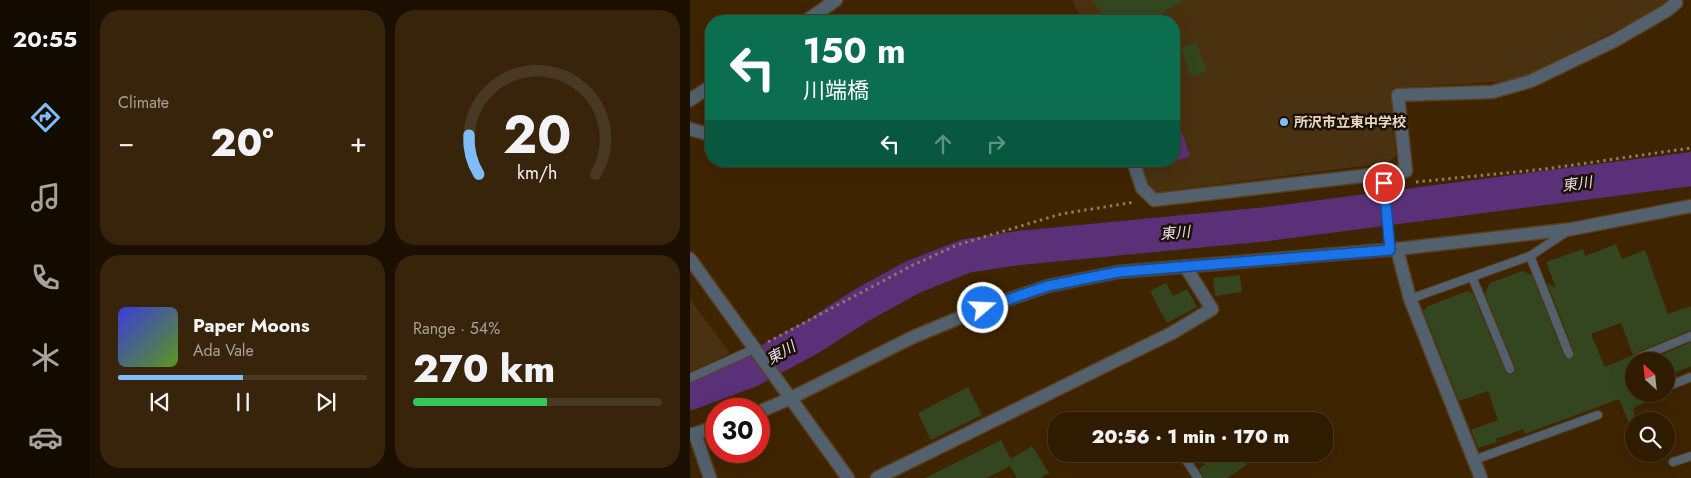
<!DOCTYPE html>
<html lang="en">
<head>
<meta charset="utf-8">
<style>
  :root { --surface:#2f1b00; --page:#37240a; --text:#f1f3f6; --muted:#a7a199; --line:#4a3922; --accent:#7fbdfa }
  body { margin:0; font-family:Jost,"Noto Sans JP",sans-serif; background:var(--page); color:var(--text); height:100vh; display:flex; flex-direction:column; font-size:19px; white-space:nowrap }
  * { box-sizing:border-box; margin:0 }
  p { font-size:16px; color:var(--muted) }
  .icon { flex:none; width:28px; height:28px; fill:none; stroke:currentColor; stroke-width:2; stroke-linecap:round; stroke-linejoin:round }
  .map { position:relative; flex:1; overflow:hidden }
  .details { display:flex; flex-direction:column; gap:10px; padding:10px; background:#1a0f00; width:600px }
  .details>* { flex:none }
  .hud { position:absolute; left:15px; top:15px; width:475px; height:152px; border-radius:20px; box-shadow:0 5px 20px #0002,0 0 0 1px var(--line); background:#0b6e4f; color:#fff; overflow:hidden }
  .needle { width:32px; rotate:333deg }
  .buttons { position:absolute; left:935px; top:352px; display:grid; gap:10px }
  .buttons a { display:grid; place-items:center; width:50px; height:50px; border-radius:50%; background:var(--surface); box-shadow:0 5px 20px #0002,0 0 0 1px var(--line); font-size:25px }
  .speed { position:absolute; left:15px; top:398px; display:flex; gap:10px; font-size:25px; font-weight:700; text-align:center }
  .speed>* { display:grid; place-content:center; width:65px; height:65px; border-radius:50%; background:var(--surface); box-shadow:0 5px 20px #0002,0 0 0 1px var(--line); line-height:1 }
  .speed .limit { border:8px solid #d22; background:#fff; color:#111 }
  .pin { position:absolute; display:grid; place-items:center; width:42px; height:42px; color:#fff; margin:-21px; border:2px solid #fff; border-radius:50%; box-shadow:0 1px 5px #0007 }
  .me { position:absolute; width:55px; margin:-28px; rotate:71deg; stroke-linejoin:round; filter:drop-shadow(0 0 4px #0008) }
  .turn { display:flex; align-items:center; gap:18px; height:105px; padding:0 15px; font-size:22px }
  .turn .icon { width:65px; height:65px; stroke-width:2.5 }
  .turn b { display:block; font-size:35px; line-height:42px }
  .lanes { display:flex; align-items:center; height:48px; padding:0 15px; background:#0003; justify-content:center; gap:25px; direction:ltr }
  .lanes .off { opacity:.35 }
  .big { font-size:38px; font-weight:800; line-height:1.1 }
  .details .card { flex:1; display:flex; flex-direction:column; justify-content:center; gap:8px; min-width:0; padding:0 18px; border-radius:20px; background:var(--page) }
  .details .dial { align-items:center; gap:0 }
  .dial svg { height:130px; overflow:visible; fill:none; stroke:var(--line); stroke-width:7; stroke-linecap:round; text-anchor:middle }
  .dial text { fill:var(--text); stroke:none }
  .song { display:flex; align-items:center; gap:15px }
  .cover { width:60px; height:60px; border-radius:8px; background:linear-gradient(135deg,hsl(240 70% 55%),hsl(90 70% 35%)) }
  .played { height:5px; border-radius:2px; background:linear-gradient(90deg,var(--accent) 50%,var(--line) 50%) }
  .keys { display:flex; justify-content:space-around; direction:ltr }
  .heat { display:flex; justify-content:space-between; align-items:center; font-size:28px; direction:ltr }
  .charge { height:8px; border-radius:4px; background:linear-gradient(90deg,#34c759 54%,var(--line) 0) }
  .details .tiles { flex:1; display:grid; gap:10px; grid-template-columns:repeat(2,1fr) }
  .trip { position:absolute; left:358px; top:412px; width:285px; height:50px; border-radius:20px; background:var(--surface); box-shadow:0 5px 20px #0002,0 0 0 1px var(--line); font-weight:800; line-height:50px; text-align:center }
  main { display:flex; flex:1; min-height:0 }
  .menu { display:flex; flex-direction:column; width:90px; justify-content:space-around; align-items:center; background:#130b00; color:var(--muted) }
  .menu .icon { width:35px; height:35px }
  .menu .current { color:var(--accent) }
  .menu b { font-size:22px; color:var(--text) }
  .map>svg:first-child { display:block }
  .built { fill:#4a3110 }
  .water { fill:#5a3078 }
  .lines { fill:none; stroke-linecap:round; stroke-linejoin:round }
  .river { stroke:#5a3078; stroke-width:34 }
  .building { fill:#34461f; fill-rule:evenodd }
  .service-casing { stroke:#5a401f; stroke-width:10 }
  .minor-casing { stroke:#5a401f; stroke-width:15 }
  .tertiary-casing { stroke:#5a401f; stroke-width:15 }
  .path { stroke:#907a5e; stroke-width:3; stroke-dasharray:2.5 4; stroke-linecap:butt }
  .service { stroke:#53616f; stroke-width:8 }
  .minor { stroke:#53616f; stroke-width:12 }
  .tertiary { stroke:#53616f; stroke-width:12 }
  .route-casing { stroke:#114b97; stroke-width:12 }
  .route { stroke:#1a73e8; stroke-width:9 }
  .poi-dot { fill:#7fbdfa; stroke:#1d1104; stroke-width:2 }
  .labels { text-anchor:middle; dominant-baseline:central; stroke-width:5; stroke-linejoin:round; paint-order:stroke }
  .poi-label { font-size:14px; font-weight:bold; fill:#e6d5c2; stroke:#1d1104; text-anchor:start }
  .water-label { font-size:15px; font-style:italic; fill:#e6dbf0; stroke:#1d1104 }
</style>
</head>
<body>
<main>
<nav class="menu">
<b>20:55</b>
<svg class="icon current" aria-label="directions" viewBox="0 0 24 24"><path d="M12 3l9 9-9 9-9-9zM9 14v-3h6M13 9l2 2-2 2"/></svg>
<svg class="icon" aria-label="music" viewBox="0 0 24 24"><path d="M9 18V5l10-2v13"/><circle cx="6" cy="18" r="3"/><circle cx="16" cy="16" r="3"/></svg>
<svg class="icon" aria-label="phone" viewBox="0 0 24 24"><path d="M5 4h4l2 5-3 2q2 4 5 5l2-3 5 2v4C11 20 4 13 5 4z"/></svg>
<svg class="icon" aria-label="climate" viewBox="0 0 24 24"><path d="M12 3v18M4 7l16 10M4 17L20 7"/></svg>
<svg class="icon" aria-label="car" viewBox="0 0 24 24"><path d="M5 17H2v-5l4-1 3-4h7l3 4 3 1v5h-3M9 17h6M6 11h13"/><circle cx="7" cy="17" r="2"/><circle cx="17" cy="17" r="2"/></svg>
</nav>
<section class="details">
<div class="tiles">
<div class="card"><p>Climate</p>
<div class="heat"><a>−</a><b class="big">20°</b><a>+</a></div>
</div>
<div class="card dial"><svg viewBox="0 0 100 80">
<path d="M14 69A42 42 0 1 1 86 69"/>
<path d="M14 69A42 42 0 0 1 8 45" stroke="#7fbdfa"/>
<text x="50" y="56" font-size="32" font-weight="700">20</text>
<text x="50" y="72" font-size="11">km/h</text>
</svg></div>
<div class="card">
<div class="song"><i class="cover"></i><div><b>Paper Moons</b><p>Ada Vale</p></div></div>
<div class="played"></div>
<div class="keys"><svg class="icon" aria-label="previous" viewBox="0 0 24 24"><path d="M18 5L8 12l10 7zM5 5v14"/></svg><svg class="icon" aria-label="pause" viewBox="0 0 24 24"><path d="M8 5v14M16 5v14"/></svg><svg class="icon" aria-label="next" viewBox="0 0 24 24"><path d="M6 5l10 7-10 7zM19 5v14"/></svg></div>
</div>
<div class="card"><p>Range · 54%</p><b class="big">270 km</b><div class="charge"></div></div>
</div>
</section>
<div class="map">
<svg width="1001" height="478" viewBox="0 0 1001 478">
  <rect width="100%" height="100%" fill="#3f2400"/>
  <!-- built -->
  <g class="built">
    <path d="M382,0H977V1L974,6L839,75L806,82L702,88L706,155L698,163L464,192L456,186L448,161H484V21H392Z"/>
    <path d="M0,299L40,353L0,373Z"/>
  </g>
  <!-- water -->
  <path class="water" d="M484,109L500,156L466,168L464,161H484Z"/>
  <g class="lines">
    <!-- river -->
    <path class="river" d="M0,393L61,370L122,337L172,305L223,277L276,256L329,248L578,224L1001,169"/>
  </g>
  <!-- building -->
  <g class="building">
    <path d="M403,0H495L458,21H415Z"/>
    <path d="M506,42L517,71L501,77L491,48Z"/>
    <path d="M926,244L932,259L955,250L978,314L1001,306V330L948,352L945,354V359L944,356V394L976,395L944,407V435L929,399L835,434L833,429L806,439L807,442L788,448L781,430L808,420L798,391L769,401L733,310L736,309V307L777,291L783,294L815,371L817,374H822L825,372V367L795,294L800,283L833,271L842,275L874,356L876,359H881L884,357V352L857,283L866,288L856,262L893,249L895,256ZM931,323L943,355L915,367L901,334Z"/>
    <path d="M550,275L552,292L525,296L523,278Z"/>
    <path d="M476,283L483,296L497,289L507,307L477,323L460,291Z"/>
    <path d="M1001,342V366L980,375L976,361H958Z"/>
    <path d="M278,387L292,415L241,440L228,413Z"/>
    <path d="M311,440L321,459L342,446L359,473L350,478H327L320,466L296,478H235Z"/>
    <path d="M508,454H550L557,465L537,478H514L509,469L515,465Z"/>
  </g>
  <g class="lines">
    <defs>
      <g id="service">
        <path d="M693,173L700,250"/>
        <path d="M840,256L879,354"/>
        <path d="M782,277L820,369"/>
        <path d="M720,299L840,256L878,231"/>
        <path d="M952,361L950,357L1001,336"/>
        <path d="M0,378L64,349"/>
        <path d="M976,387L1001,377"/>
        <path d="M496,460L508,478"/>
        <path d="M784,460L908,415"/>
        <path d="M983,462L1001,456"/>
      </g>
      <g id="minor">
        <path d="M0,129L21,135"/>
        <path d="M443,161L452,188L464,200L716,171L708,95L802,92L841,81L924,41L976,11L986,3L985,0"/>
        <path d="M707,249L720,299L791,478"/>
        <path d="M69,412L101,398L223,337L293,308L358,286L428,272L707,249L882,229L1001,206"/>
        <path d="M5,434L20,478"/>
        <path d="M0,435L26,427"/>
        <path d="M187,478L482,333L522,309L495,266"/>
      </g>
      <g id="tertiary">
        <path d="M116,21L146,0"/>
        <path d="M0,100L21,86"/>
        <path d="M0,259L158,478"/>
      </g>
    </defs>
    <!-- service casing -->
    <use href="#service" class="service-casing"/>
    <!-- minor casing -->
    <use href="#minor" class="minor-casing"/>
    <!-- tertiary casing -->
    <use href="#tertiary" class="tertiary-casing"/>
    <!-- path -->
    <g class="path">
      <path d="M726,182L855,169L1001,148"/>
      <path d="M78,342L223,265L267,245L371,214L445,202"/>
    </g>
    <!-- service -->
    <use href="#service" class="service"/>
    <!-- minor -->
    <use href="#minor" class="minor"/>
    <!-- tertiary -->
    <use href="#tertiary" class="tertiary"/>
  </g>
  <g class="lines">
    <defs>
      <path id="route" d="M293,308L358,286L428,272L700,250L694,183"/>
    </defs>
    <!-- route casing -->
    <use href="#route" class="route-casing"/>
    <!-- route -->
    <use href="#route" class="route"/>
  </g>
  <!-- markers -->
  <circle class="poi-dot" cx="594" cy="122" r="5"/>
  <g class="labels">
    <!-- poi labels -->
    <g class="poi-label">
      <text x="604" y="122">所沢市立東中学校</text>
    </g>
    <!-- water labels -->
    <g class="water-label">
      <text transform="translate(887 184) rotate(-8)">東川</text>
      <text transform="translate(485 233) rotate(-5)">東川</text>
      <text transform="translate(91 353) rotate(-30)">東川</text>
    </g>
  </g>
</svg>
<div class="buttons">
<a><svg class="needle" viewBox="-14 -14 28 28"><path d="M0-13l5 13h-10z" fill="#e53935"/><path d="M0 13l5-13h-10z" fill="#a7a199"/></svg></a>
<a><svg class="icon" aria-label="search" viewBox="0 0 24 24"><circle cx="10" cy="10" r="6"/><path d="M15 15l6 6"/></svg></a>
</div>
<div class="speed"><div class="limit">30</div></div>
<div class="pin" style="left:694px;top:183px;background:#d93025"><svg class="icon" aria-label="arrive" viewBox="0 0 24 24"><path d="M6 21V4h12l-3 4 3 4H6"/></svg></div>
<svg class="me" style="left:293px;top:308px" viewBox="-20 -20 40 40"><circle r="17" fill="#1a73e8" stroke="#fff" stroke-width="3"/><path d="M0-11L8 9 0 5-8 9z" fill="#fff"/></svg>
<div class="trip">20:56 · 1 min · 170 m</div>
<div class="hud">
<div class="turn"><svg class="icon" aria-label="left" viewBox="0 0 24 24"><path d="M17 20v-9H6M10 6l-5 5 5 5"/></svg><div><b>150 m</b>川端橋</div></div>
<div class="lanes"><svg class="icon" aria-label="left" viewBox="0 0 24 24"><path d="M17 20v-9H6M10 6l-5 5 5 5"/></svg><svg class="icon off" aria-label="ahead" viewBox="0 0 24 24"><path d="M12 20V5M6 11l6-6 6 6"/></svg><svg class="icon off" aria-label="right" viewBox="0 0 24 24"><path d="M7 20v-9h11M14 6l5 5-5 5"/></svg></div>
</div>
</div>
</main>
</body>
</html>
